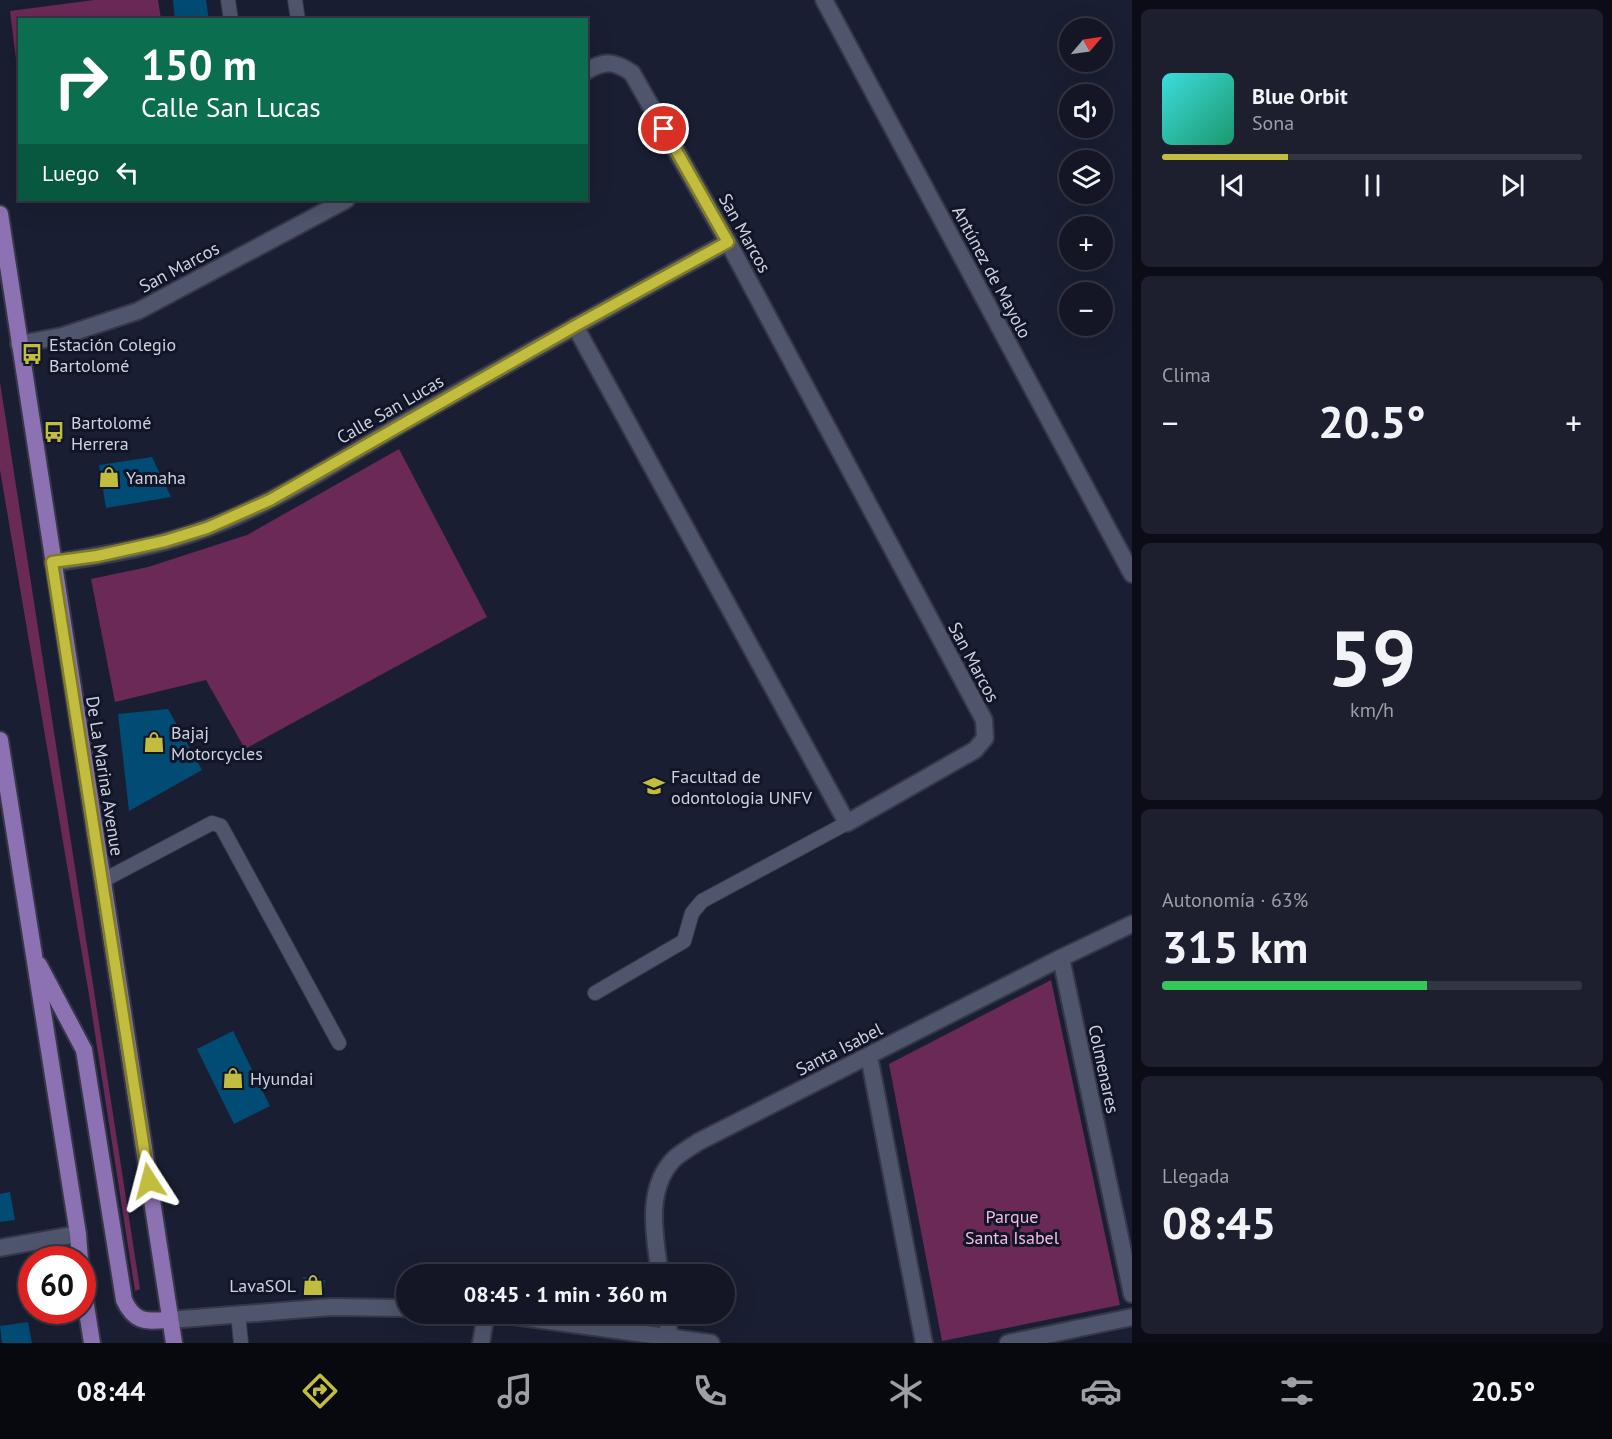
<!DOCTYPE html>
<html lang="es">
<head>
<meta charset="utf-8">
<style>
  :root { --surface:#141626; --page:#1d1f2e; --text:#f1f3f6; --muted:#9d9fa7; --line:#333543; --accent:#c2bd3f }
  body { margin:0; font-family:"PT Sans",sans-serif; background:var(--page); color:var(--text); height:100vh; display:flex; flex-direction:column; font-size:22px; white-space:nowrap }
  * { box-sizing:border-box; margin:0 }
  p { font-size:20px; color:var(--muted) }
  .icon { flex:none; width:33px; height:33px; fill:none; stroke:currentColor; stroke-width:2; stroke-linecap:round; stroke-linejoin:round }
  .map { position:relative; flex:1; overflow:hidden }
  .details { display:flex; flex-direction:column; gap:9px; padding:9px; background:#0b0c15; width:480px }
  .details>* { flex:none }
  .guide { position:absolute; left:18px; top:18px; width:570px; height:183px; border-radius:0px; box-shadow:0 6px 24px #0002,0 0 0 2px var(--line); background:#0b6e4f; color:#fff; overflow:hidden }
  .needle { width:39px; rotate:61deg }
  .buttons { position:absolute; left:1059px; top:18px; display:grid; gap:12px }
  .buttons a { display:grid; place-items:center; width:54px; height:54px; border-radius:50%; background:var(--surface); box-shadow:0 6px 24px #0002,0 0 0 2px var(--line); font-size:30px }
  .speed { position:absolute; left:18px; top:1246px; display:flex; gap:12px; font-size:30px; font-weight:700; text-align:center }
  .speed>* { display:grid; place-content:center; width:78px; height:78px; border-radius:50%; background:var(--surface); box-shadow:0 6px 24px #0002,0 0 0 2px var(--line); line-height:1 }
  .speed .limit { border:9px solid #d22; background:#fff; color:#111 }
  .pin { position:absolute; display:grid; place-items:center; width:51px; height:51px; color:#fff; margin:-26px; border:3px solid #fff; border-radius:50%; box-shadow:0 2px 6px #0007 }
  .me { position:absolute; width:66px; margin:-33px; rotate:351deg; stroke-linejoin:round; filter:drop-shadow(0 0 4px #0008) }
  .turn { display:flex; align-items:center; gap:21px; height:126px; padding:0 24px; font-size:27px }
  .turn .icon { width:78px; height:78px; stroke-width:2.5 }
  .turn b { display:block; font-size:42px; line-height:51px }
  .then { display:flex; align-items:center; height:57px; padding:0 24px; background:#0003; gap:12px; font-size:22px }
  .big { font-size:45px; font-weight:700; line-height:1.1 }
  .details .tile { flex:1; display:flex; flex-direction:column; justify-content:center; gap:9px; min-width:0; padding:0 21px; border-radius:9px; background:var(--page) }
  .details .dial { align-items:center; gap:0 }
  .dial b { font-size:78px; line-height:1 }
  .song { display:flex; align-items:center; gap:18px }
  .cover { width:72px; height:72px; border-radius:9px; background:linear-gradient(135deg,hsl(180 70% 55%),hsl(160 70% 35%)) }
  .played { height:6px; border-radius:3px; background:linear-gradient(90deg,var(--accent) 30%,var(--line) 30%) }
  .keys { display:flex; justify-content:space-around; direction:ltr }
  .heat { display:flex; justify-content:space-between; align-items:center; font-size:33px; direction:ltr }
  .charge { height:9px; border-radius:4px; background:linear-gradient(90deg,#34c759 63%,var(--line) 0) }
  .trip { position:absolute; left:396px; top:1264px; width:339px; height:60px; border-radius:30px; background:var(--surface); box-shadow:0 6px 24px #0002,0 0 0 2px var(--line); font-weight:700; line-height:60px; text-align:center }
  .dock { display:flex; height:96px; justify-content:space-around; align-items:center; background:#08090f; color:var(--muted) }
  .dock .icon { width:42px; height:42px }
  .dock .on { color:var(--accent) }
  .dock b { font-size:27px; color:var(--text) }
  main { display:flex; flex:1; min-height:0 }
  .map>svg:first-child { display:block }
  .green { fill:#6b2958 }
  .building { fill:#004c74 }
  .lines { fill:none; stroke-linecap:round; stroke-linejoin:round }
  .service-casing { stroke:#363849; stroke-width:16 }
  .minor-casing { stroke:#363849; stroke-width:20 }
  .primary-casing { stroke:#363849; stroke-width:20 }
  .service { stroke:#4f556c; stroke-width:14 }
  .minor { stroke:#4f556c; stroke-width:16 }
  .primary { stroke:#8c72b2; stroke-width:16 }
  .route-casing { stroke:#7e7b29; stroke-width:15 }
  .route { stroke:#c2bd3f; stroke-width:10 }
  .labels { text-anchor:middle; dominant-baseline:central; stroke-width:6; stroke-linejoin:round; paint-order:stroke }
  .street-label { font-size:18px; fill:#ced2df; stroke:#111528 }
  .poi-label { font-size:18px; fill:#ced2df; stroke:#111528; text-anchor:start }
  .park-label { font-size:18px; fill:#f8bae2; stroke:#111528 }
</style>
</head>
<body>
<main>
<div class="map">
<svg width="1132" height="1343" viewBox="0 0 1132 1343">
  <rect width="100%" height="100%" fill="#1a1e32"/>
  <!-- green -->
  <g class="green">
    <path d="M94,0H158L161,19L20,20L19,83L10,11Z"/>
    <path d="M0,382L140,1289L135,1291L89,995L0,470Z"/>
    <path d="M399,449L487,617L245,749L206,680L115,702L91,579L148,567L247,535Z"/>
    <path d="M1051,980L1120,1305L942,1341L889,1064Z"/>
  </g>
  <!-- building -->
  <g class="building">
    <path d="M173,0H206L209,20H175Z"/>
    <path d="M152,457L171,497L106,508L99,465Z"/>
    <path d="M168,709L202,770L129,811L118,714Z"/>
    <path d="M233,1031L270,1106L234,1124L197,1049Z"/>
    <path d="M10,1192L15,1220L0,1222V1194Z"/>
    <path d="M303,1277L325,1280L323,1293L302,1290Z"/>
    <path d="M28,1322L32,1343H2L0,1326Z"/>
  </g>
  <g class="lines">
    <defs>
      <g id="service">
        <path d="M228,0L231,20"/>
        <path d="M295,0L298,20"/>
        <path d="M102,881L212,823L221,826L339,1043"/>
        <path d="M595,993L684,941L692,913L702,901L847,823"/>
        <path d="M238,1314L241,1343"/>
      </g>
      <g id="minor">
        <path d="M824,0L1132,574"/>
        <path d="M575,326L847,823L975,750L985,738L984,720L728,242L632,73C614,61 606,60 586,71"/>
        <path d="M19,344L62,336L138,311L346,200"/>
        <path d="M53,563C104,555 158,547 207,528C278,502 342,458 407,421C513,361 620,301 728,242"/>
        <path d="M1061,958L1132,1294"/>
        <path d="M869,1056L924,1343"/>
        <path d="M0,1248L78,1234"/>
        <path d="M660,1275C655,1238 644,1188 675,1158C682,1152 691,1147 698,1142L1061,958L1132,924"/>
        <path d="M498,1314L711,1343"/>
        <path d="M666,1314L671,1343"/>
        <path d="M170,1320L331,1307L406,1308"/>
        <path d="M481,1343L486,1314"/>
        <path d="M1008,1343L1132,1317"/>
      </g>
      <g id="primary">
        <path d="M0,214L174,1343"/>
        <path d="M0,740L78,1234L80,1260"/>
        <path d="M39,965L84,1050L124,1300C135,1324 147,1321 170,1320"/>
        <path d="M82,1280L92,1343"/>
      </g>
    </defs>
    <!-- service casing -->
    <use href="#service" class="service-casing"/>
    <!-- minor casing -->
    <use href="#minor" class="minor-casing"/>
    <!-- primary casing -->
    <use href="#primary" class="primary-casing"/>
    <!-- service -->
    <use href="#service" class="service"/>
    <!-- minor -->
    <use href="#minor" class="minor"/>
    <!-- primary -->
    <use href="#primary" class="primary"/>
  </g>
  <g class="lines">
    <defs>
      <path id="route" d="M149,1181L52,562L97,556L165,541L207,528L270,500L575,326L728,242L664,129"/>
    </defs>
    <!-- route casing -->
    <use href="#route" class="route-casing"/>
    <!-- route -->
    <use href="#route" class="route"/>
  </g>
  <!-- icons -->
  <defs>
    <symbol id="bus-bare" viewBox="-9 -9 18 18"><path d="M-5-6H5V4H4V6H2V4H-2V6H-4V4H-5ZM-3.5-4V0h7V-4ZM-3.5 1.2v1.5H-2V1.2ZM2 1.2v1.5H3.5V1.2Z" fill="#c2bd3f" stroke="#111528" stroke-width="2.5" paint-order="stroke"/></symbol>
    <symbol id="shop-bare" viewBox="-9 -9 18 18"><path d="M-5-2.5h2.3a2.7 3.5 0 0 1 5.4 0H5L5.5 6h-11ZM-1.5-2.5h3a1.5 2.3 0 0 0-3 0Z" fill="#c2bd3f" stroke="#111528" stroke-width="2.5" paint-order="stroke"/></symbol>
    <symbol id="university-bare" viewBox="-9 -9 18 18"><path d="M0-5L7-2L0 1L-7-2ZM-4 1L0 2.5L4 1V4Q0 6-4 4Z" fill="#c2bd3f" stroke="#111528" stroke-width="2.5" paint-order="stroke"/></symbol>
  </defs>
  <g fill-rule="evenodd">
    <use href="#bus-bare" x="17" y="339" width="30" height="30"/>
    <use href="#bus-bare" x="39" y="417" width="30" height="30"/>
    <use href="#shop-bare" x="94" y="462" width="30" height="30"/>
    <use href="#shop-bare" x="139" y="727" width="30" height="30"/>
    <use href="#university-bare" x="639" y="771" width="30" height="30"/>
    <use href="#shop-bare" x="218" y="1063" width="30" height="30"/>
    <use href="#shop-bare" x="298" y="1270" width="30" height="30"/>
  </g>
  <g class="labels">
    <!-- street labels -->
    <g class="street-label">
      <text transform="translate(745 233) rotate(61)">San Marcos</text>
      <text transform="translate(179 267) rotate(-28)">San Marcos</text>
      <text transform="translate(992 272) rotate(62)">Antúnez de Mayolo</text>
      <text transform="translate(390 409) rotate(-30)">Calle San Lucas</text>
      <text transform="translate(974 662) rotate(62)">San Marcos</text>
      <text transform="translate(105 776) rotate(81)">De La Marina Avenue</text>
      <text transform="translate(839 1049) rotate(-27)">Santa Isabel</text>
      <text transform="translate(1104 1069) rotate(78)">Colmenares</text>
    </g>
    <!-- poi labels -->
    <g class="poi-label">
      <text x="49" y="344">Estación Colegio<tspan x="49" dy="21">Bartolomé</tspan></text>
      <text x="71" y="422">Bartolomé<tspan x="71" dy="21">Herrera</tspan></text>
      <text x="126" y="477">Yamaha</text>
      <text x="171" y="732">Bajaj<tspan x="171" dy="21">Motorcycles</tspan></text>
      <text x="671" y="776">Facultad de<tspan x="671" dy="21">odontologia UNFV</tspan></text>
      <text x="250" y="1078">Hyundai</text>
      <text x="296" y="1285" text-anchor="end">LavaSOL</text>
    </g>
    <!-- park labels -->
    <g class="park-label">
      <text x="1012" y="1216">Parque<tspan x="1012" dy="21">Santa Isabel</tspan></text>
    </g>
  </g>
</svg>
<div class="buttons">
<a><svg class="needle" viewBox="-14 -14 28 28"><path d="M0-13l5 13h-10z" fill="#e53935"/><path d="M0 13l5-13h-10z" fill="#9d9fa7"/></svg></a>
<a><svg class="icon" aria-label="sound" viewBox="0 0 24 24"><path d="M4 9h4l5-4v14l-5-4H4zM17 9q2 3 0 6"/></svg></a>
<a><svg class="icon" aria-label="layers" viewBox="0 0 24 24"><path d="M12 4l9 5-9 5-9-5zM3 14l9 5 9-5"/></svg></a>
<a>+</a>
<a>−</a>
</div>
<div class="speed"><div class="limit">60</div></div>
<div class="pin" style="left:664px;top:129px;background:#d93025"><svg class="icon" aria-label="arrive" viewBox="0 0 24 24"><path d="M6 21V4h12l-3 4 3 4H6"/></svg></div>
<svg class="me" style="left:149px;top:1181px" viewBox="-20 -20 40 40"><path d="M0-17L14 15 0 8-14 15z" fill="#c2bd3f" stroke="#fff" stroke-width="4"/></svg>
<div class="trip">08:45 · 1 min · 360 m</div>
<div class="guide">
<div class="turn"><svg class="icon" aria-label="right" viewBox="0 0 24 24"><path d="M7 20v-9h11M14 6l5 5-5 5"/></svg><div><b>150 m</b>Calle San Lucas</div></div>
<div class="then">Luego<svg class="icon" aria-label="left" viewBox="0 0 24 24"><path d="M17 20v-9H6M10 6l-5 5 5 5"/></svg></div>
</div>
</div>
<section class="details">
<div class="tile">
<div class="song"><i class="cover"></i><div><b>Blue Orbit</b><p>Sona</p></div></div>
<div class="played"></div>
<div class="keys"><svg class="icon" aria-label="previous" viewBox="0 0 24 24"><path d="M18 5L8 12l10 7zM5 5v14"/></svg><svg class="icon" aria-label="pause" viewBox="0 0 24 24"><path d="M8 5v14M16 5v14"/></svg><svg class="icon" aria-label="next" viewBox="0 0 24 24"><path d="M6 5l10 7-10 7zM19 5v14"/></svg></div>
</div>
<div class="tile"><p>Clima</p>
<div class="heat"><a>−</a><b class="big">20.5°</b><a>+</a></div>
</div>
<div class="tile dial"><b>59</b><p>km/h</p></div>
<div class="tile"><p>Autonomía · 63%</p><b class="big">315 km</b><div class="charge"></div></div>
<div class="tile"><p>Llegada</p><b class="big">08:45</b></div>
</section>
</main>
<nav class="dock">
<b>08:44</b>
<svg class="icon on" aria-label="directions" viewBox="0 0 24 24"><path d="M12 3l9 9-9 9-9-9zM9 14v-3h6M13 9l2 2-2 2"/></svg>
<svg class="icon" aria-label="music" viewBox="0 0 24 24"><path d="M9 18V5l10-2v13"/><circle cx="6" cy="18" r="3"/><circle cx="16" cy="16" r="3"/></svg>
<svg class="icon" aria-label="phone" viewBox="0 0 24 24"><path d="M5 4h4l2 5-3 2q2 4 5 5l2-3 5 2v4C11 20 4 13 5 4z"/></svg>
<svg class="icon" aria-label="climate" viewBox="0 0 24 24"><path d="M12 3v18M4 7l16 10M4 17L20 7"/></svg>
<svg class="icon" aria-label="car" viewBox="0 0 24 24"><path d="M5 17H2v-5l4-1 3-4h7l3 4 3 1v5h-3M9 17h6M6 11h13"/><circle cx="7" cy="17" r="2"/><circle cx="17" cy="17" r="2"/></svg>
<svg class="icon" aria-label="filters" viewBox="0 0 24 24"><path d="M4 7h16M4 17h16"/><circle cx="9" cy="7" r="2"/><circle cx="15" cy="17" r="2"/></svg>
<b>20.5°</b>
</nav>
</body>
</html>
